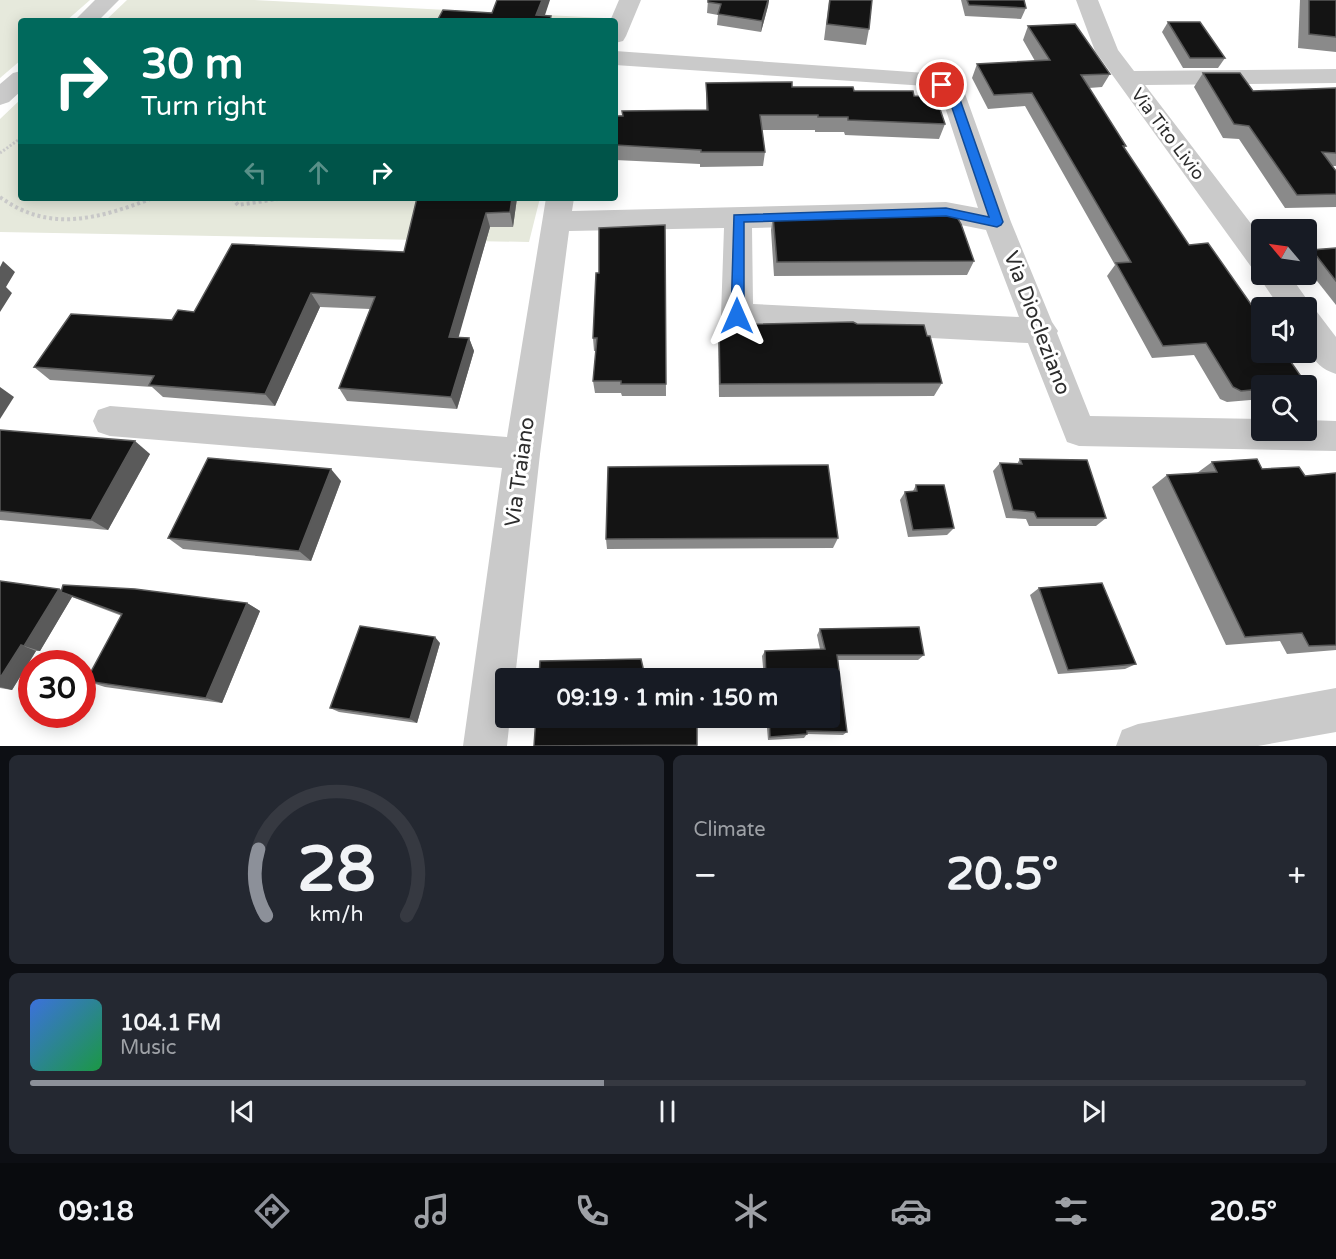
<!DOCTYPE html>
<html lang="en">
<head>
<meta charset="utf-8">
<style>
  :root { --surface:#171b24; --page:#242831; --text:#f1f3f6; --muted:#9ea1a6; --line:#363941; --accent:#8c9099 }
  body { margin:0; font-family:"Varela Round",sans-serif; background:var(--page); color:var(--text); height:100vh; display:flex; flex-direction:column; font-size:22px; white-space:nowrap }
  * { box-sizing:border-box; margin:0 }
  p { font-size:20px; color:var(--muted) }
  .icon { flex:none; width:33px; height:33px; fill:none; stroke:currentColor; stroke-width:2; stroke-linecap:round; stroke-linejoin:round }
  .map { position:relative; height:746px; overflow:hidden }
  .drawer { display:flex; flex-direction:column; gap:9px; padding:9px; background:#0d0f14; flex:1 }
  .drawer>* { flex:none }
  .guide { position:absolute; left:18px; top:18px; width:600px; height:183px; border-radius:6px; box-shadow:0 3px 15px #0003; background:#00695c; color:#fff; overflow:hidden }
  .needle { width:39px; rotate:299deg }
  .buttons { position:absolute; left:1251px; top:219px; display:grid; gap:12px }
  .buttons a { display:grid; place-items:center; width:66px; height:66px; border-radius:6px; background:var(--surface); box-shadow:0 3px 15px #0003; font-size:30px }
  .speed { position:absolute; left:18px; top:650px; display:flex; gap:12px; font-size:30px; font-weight:700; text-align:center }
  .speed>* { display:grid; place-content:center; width:78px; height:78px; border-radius:50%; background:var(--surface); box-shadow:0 3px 15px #0003; line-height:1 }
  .speed .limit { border:9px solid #d22; background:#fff; color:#111 }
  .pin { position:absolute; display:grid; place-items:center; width:51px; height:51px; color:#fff; margin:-26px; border:3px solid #fff; border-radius:50%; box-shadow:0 2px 6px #0007 }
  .me { position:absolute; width:66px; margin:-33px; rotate:0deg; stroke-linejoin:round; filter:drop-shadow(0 0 4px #0008) }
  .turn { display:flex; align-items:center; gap:21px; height:126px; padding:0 24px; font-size:27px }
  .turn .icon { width:78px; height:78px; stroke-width:2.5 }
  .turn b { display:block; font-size:42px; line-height:51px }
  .lanes { display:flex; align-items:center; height:57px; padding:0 24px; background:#0003; justify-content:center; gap:30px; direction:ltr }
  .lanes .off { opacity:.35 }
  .big { font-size:45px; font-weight:700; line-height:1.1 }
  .drawer .card { flex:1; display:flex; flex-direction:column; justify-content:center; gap:9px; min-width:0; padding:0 21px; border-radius:9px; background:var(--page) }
  .drawer .dial { align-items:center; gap:0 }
  .dial svg { height:156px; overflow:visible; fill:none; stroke:var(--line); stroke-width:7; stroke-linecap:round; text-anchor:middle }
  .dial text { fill:var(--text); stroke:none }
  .song { display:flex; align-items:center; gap:18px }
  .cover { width:72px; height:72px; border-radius:9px; background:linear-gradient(135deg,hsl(220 70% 55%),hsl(140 70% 35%)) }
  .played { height:6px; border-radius:3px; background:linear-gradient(90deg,var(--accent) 45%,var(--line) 45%) }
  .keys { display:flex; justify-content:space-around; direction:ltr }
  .heat { display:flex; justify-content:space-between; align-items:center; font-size:33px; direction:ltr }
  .drawer .tiles { flex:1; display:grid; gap:9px; grid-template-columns:1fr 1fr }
  .card:last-child { grid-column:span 2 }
  .trip { position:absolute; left:495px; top:668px; width:345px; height:60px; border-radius:6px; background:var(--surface); box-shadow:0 3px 15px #0003; font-weight:700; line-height:60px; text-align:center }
  .menu { display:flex; height:96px; justify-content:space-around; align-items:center; background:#090b0e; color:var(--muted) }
  .menu .icon { width:42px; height:42px }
  .menu .active { color:var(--accent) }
  .menu b { font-size:27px; color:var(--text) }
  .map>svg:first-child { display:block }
  .green { fill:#e6e9dc }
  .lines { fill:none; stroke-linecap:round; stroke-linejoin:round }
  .path-far1 { stroke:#cacaca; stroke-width:3; stroke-dasharray:2 2; stroke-linecap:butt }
  .path { stroke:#cacaca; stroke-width:4; stroke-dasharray:3 3; stroke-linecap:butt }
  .minor { fill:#cacaca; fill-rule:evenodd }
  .wall { fill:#8a8a8a }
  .shaded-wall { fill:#5a5a5a }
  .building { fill:#141414; stroke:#5a5a5a; stroke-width:1.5 }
  .route { fill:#1a73e8; stroke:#114b97; stroke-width:1.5 }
  .labels { text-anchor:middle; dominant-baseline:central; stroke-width:6; stroke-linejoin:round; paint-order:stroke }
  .far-street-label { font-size:18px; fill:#2d2d2d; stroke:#fff }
  .street-label { font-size:21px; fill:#2d2d2d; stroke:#fff }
</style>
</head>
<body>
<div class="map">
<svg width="1336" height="746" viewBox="0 0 1336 746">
  <rect width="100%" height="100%" fill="#fff"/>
  <!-- green -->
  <g class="green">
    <path d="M0,0H90L66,21H21V60L0,78Z"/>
    <path d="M127,0H254L604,18L602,21H105Z"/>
    <path d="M21,99V198H540L529,242L0,232V119Z"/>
  </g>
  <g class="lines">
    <!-- path-far1 -->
    <path class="path-far1" d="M0,153L21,138"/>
    <!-- path -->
    <g class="path">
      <path d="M0,197C50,234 100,218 153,198"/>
      <path d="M232,198L238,205L284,198"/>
    </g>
    <!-- minor -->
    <g class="minor">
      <path d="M95,0H119L98,21H74Z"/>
      <path d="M619,0H641L626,36L623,41L615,43V21H610Z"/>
      <path d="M1076,0H1098L1118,50L1134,71L1336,69V83L1145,85L1262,238V274H1289L1313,308L1311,310L1317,312L1336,337V374C1304,364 1306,335 1306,308H1280L1257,274L1259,270L1252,268L1095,51Z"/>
      <path d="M615,51L940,74L961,86L964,91L1011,222L1052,322L1058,331L1057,333L1090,416L1262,419V430H1306V420L1336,421V451L1079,446L1067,442L1028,343L737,328L726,325L721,316L724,228L569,231L540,454L515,678H506V717H510L507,746H463L502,468L110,436L98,432L93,421L98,410L110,406L507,437L546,198H574L572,211L946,202L978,208L941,95L926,86L615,65ZM946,222L986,230L1019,317L753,304L752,228Z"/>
      <path d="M21,71V91L9,102L0,105V84L13,73Z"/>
      <path d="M1336,688V732L1258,746H1116L1122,730L1138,724Z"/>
    </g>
  </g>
  <!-- wall -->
  <g class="wall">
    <path d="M708,0H769L768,6L761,32L717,25L718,15L707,13Z"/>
    <path d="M829,0H872L869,29L866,45L824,40Z"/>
    <path d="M961,0H1024L1026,8L1021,19L965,16Z"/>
    <path d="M1300,0H1336V52L1298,48Z"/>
    <path d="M1168,22L1225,58L1218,68H1183L1162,32Z"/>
    <path d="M1028,26L1110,74L1102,87L1089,88L1126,146L1124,148L1262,386V399L1227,402L1220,399L1194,355L1152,358L1107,276L1115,265L1025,106L988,109L972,78L977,64L1035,61L1023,40Z"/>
    <path d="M1203,73L1253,91L1336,88V166H1332L1336,171V207L1285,208L1239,139L1223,138L1194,87Z"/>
    <path d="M706,83L792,87L914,96L945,124L939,139L845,135L844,132H815V130H762L765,152L763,166L700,167V164L615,160V116L706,111Z"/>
    <path d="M417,198H517L513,227H490L458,337L469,338L474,351L457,409L347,401L339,388L370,309L320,307L275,406L163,397L152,387L50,380L34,367L194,312L404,252Z"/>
    <path d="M895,215L974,261L967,275L774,276L771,230L773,216L821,218Z"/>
    <path d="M665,225L666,396H622L621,393H595L593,381L596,351H594L593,338L599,273Z"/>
    <path d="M1336,248V305L1306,267V255L1312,250Z"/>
    <path d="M719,325L942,383L934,396L719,397L718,339Z"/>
    <path d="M0,430L150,454L108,530L0,520Z"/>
    <path d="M1020,459L1106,518L1096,526H1029L1026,519L1006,518L993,471L1000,463L1017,464Z"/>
    <path d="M1212,462L1305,476L1336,473V650L1287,654L1280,641L1226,645L1152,487L1167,475L1197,473Z"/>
    <path d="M341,481L311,561L183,549L168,538Z"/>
    <path d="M916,485L954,528L947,535L908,537L900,500L905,492L913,491Z"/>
    <path d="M838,538L833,548L607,549L606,539Z"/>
    <path d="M0,581L59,589L62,590L247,603L260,611L222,703L105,687L86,681L122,616L72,597L40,651H36L12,690L0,688Z"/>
    <path d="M1039,588L1136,664L1125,669L1058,674L1030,595Z"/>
    <path d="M820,629L924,655L918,660H838L847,732L843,735L807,734L804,738L768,740L766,717H830V678H764L762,656L765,651L820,649L817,635Z"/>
    <path d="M440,643L417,723L339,712L330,708Z"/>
    <path d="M697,717V746H534Z"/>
  </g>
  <!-- shaded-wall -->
  <g class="shaded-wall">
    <path d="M542,0H550L543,21L536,15Z"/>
    <path d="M768,0H769L768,6L761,32L762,21Z"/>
    <path d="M512,198H517L513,227L510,212Z"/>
    <path d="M486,213L490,227L455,350L449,337Z"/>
    <path d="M3,261L15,272L6,287L12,293L0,312V267Z"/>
    <path d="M311,293L320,307L275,406L265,394Z"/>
    <path d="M469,338L474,351L457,409L451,397Z"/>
    <path d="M0,387L14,397L0,419Z"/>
    <path d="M135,441L150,454L108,530L91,520Z"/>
    <path d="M331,469L341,481L311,561L299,551Z"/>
    <path d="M59,589L74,595L61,592L72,597L40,651L24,646Z"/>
    <path d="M247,603L260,611L222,703L206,698Z"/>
    <path d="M435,637L440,643L417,723L410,719Z"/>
    <path d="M21,645L36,651L12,690L0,687V678Z"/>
  </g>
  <!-- building -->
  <g class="building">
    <path d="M497,0H542L536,15L551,16L550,21H437L443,10L492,13Z"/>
    <path d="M708,0H768L762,21L718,14L721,4L708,2Z"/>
    <path d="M830,0H872L869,29L827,24Z"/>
    <path d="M967,0H1024L1026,8L969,5Z"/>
    <path d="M1309,0H1336V37L1309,34Z"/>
    <path d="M1168,22H1200L1225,58H1190Z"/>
    <path d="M1075,24L1110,74L1081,75L1126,146H1123L1189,245L1208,243L1262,320V352H1284L1307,385L1262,386V389L1241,391L1233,387L1206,343L1163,346L1116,263L1131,262L1032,93L994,95L977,64L1050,60L1028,26Z"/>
    <path d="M1203,73H1240L1253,91L1336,88V153L1322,152L1336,171V194L1297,195L1249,126L1234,124Z"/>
    <path d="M792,82V87H853L854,91H913L914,96L936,97L945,124L848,120V117H818V115H760L765,152H701V150L615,145V116H623L622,111L708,110L706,83Z"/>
    <path d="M417,198H512L510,212L486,213L449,337L469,338L451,397L339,388L375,297L311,293L265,394L149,385L154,376L34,367L71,314L172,320L178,310L194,312L232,244L404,252Z"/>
    <path d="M954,212L961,224L974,261L777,262L773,216L821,218L894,213L895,215Z"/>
    <path d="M665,225L666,384H621V381H593L597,338H593L596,273H599V228Z"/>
    <path d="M1336,248V281L1312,250Z"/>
    <path d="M853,322L857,324L924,325L927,336H930L942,383L720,384L719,325Z"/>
    <path d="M0,430L135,441L91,520L0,511Z"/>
    <path d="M208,458L331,469L299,551L168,538Z"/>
    <path d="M1020,459L1087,460L1106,518H1037L1034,512L1013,510L1000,463L1022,464Z"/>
    <path d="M1257,459L1262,469L1299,467L1305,476L1336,473V645L1309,646L1302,633L1245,637L1167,475L1217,472L1212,462Z"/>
    <path d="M828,465L838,538L606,539L608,467Z"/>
    <path d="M916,485H944L954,528L913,530L905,492L917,491Z"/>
    <path d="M0,581L59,589L24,646L21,645L0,678Z"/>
    <path d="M1102,583L1136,664L1068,670L1039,588Z"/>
    <path d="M63,585L135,589L247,603L206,698L86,681L122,614L61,592Z"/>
    <path d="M360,626L435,637L410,719L330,708Z"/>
    <path d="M919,627L924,655H837L847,732L807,731V734L770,737L769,717H830V678H766L765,651L825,649L820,629Z"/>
    <path d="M641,659L644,672L697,673V678H539L540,661Z"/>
    <path d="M536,717H697V745L534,746Z"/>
  </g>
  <!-- route -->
  <path class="route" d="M938,83H945L957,91L1003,222L1001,225L997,227L946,216L744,222V316L742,319H733L731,316L734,215L946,208L989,217L947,93L938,87Z"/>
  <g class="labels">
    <!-- far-street labels -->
    <g class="far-street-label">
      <text transform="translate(1168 134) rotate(53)">Via Tito Livio</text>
    </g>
    <!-- street labels -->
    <g class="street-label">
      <text transform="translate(1037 323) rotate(69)">Via Diocleziano</text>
      <text transform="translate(520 472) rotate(-82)">Via Traiano</text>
    </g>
  </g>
</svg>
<div class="buttons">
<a><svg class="needle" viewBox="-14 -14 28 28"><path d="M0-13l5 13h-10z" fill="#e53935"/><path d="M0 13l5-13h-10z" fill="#9ea1a6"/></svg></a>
<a><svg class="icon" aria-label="sound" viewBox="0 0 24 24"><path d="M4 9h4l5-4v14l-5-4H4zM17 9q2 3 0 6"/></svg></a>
<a><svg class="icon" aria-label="search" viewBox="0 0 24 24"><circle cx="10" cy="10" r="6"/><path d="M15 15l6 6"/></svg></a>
</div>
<div class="speed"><div class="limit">30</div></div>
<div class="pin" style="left:942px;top:85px;background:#d93025"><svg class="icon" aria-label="arrive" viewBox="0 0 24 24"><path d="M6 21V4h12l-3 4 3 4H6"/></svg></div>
<svg class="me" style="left:737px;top:316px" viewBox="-20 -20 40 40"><path d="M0-17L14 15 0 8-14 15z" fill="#1a73e8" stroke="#fff" stroke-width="4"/></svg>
<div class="trip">09:19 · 1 min · 150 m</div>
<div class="guide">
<div class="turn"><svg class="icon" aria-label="right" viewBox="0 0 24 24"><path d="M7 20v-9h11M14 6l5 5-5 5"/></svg><div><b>30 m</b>Turn right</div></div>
<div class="lanes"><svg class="icon off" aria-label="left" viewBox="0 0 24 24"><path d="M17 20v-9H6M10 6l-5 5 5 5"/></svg><svg class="icon off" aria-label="ahead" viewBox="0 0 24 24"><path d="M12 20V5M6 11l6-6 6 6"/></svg><svg class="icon" aria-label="right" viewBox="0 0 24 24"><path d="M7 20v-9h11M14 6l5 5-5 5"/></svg></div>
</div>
</div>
<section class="drawer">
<div class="tiles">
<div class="card dial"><svg viewBox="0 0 100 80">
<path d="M14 69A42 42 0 1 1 86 69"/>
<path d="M14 69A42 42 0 0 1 10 35" stroke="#8c9099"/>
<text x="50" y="56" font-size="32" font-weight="700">28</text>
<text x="50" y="72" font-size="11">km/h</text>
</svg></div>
<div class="card"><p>Climate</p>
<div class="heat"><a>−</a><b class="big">20.5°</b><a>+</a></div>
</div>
<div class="card">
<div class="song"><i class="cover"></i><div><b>104.1 FM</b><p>Music</p></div></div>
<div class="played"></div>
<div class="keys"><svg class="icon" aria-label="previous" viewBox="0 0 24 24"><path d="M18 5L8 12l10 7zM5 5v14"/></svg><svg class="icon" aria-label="pause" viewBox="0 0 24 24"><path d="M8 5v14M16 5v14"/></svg><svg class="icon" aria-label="next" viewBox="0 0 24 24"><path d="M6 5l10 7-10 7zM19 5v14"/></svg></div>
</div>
</div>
</section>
<nav class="menu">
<b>09:18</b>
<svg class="icon active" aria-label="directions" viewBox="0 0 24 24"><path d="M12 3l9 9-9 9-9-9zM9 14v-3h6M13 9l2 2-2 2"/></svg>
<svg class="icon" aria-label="music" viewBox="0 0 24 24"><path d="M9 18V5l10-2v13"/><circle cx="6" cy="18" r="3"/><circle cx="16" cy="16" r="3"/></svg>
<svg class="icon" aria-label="phone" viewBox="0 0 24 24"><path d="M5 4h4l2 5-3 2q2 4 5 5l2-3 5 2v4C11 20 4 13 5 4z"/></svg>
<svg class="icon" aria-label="climate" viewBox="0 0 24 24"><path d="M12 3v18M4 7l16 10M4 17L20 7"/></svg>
<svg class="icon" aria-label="car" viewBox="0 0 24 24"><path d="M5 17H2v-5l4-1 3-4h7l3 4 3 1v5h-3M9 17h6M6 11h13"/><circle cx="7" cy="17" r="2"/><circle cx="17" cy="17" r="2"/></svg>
<svg class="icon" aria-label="filters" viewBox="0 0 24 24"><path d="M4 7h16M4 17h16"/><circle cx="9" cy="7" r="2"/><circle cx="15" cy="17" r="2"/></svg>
<b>20.5°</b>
</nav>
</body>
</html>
